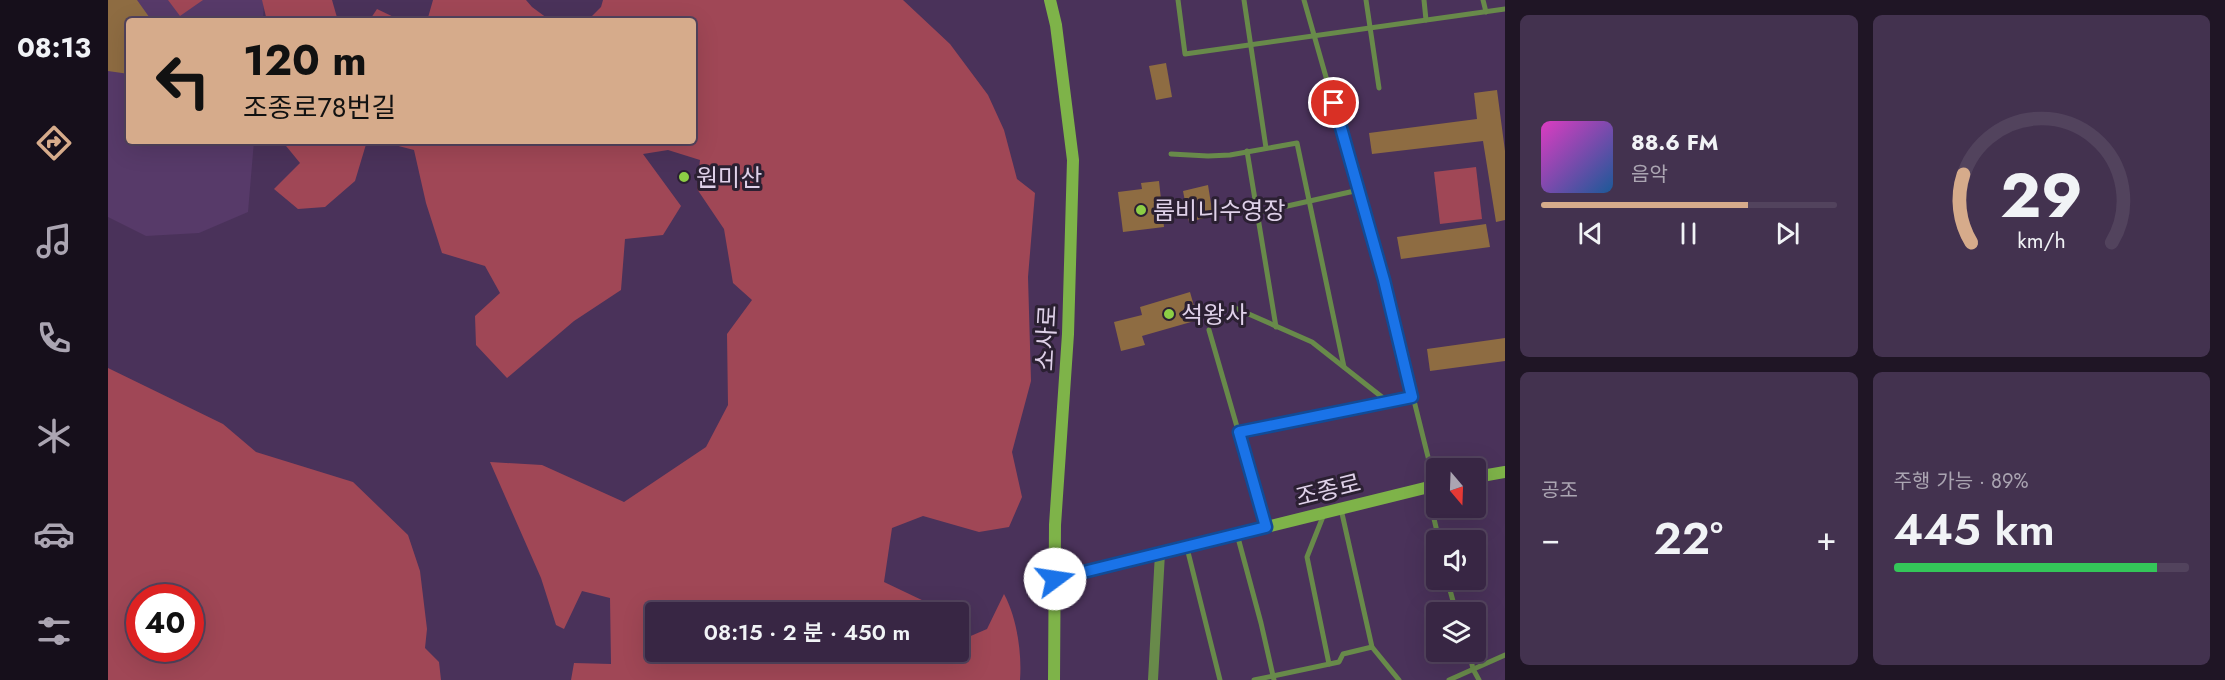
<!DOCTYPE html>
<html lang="ko">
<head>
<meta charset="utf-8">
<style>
  :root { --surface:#382644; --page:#43324f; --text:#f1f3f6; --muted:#aba5b2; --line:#52435d; --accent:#d6ab8b }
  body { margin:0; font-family:Jost,"Noto Sans KR",sans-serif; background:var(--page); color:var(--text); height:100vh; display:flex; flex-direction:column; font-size:22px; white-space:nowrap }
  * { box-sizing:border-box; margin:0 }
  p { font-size:20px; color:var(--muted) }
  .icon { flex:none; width:33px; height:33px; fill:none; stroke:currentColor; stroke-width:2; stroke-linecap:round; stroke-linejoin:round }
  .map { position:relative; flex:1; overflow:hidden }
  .details { display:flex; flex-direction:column; gap:15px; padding:15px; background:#1f1525; width:720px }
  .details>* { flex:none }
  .hud { position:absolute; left:18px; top:18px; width:570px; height:126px; border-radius:6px; box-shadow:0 6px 24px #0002,0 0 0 2px var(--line); background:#d6ab8b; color:#111; overflow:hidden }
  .needle { width:39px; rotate:161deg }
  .buttons { position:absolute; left:1318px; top:458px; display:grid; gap:12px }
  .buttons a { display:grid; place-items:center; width:60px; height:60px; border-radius:6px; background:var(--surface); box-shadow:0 6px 24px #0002,0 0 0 2px var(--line); font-size:30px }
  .speed { position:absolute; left:18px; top:584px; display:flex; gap:12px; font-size:30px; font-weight:700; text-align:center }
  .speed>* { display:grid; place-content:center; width:78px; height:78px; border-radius:50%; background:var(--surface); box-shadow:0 6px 24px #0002,0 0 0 2px var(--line); line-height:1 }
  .speed .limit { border:9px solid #d22; background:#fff; color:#111 }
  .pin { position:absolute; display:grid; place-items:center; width:51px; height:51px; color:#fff; margin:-26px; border:3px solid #fff; border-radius:50%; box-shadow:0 2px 6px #0007 }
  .me { position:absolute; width:66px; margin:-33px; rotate:76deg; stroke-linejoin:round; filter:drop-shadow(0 0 4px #0008) }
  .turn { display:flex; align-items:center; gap:21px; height:126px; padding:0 18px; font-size:27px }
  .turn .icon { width:78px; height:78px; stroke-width:2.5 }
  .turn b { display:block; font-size:42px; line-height:51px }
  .big { font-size:45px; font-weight:600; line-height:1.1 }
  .details .tile { flex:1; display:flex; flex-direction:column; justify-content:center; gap:9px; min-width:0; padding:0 21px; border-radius:9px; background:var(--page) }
  .details .dial { align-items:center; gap:0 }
  .dial svg { height:156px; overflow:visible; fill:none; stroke:var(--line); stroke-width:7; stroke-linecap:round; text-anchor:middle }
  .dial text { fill:var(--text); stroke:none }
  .song { display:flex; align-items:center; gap:18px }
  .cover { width:72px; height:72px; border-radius:9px; background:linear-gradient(135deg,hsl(310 70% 55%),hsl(210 70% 35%)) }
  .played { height:6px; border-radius:3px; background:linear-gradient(90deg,var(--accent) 70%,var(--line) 70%) }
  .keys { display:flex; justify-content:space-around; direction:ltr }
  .heat { display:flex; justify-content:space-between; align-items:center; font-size:33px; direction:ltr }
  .charge { height:9px; border-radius:4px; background:linear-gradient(90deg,#34c759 89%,var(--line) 0) }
  .details .tiles { flex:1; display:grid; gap:15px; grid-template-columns:repeat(2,1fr) }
  .trip { position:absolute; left:537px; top:602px; width:324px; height:60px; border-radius:6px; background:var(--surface); box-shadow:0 6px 24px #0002,0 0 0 2px var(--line); font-weight:600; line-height:60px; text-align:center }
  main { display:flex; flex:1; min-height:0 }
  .tab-bar { display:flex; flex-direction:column; width:108px; justify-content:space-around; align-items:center; background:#160f1b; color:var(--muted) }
  .tab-bar .icon { width:42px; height:42px }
  .tab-bar .current { color:var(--accent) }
  .tab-bar b { font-size:27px; color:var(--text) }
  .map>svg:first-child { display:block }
  .built { fill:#573a69 }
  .green { fill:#a04756; fill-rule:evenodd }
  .building { fill:#8e6c42 }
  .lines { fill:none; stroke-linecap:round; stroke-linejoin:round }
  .lane { stroke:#688a4a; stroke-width:5 }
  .street { stroke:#688a4a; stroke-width:10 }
  .secondary { stroke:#7eb349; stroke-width:12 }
  .route-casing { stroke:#114b97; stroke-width:15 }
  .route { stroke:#1a73e8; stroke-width:10 }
  .poi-dot { fill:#8cce45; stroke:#2b2032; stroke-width:2 }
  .labels { text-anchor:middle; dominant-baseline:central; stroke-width:6; stroke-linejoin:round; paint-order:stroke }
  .poi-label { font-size:24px; fill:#dfd1e9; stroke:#2b2032; text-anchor:start }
  .street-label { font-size:24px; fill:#dfd1e9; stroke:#2b2032 }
</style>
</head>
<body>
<main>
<nav class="tab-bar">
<b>08:13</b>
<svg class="icon current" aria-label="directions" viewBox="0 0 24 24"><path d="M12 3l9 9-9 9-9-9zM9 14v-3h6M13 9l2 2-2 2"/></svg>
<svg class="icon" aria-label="music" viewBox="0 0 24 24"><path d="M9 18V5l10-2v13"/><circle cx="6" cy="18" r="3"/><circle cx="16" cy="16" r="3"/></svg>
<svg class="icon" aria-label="phone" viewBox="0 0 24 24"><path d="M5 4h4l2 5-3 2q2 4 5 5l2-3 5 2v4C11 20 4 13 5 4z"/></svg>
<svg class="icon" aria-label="climate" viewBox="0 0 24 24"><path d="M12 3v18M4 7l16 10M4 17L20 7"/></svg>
<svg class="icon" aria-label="car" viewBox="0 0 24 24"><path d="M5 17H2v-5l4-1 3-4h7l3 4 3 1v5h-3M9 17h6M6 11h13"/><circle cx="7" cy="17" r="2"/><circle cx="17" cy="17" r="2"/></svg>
<svg class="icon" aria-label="filters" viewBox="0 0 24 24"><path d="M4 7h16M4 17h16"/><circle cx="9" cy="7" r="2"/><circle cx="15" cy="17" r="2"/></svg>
</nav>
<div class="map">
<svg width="1397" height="680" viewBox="0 0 1397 680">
  <rect width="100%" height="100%" fill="#4a325a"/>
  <!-- built -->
  <path class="built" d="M0,0H156L155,21H21V141H146L140,212L91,233L38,236L0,217Z"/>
  <!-- green -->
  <g class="green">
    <path d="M60,0H95L72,16L103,21H71L72,16Z"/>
    <path d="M154,0H224L230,21H159Z"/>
    <path d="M325,0H418L424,7L443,21H319Z"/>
    <path d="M495,0H795L842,44L880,95L896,130L909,179L927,193L920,277L923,381L904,452L914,497L901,527L871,532L815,516L784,528L776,582L818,602L822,612H548V651H850L851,641L879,629L896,594C909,618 914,653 912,680H463L466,663L503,664L502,598L474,591L456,629L448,625L433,578L382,462L434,465L516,502L598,447L620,405L619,334L644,300L625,283L616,229L589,189L592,160L560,150L535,154L573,206L555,235L517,239L513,290L466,321L399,378L368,345L367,316L392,293L377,266L334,253L318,203L306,150L271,141H585V21H479L493,7Z"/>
    <path d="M269,9L294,21H261Z"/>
    <path d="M174,141H259L247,181L217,207L190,209L166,189L192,163Z"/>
    <path d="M1368,167L1374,219L1332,224L1326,172Z"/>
    <path d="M0,368L115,424L148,452L245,482L300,535L312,571L319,629L317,648L331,662L333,680H0ZM32,597H82V648H32Z"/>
  </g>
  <!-- building -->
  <g class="building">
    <path d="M0,0H29L44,21H21V74L0,71Z"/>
    <path d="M1058,63L1064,97L1048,100L1041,66Z"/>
    <path d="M1389,90L1397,151V220L1388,222L1375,141L1264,154L1261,133L1369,119L1366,93Z"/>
    <path d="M1051,181L1056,227L1015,232L1010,192L1034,189L1033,183Z"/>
    <path d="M1100,185L1104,210L1099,211L1100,217L1081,222L1075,191Z"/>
    <path d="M1378,224L1382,247L1293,259L1289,237Z"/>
    <path d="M1082,292L1090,320L1034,336L1037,345L1013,351L1006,322L1034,315L1032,307Z"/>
    <path d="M1397,338V361L1322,371L1319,349Z"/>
  </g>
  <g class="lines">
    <!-- lane -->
    <g class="lane">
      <path d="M1070,0L1077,54L1397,9"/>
      <path d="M1136,0L1158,148"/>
      <path d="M1196,0L1276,280L1327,485"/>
      <path d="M1258,0L1271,88"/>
      <path d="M1316,0L1318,20"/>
      <path d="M1375,0L1378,12"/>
      <path d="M1139,151L1168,327"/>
      <path d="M1063,154L1100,156L1122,155L1189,143L1236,367"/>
      <path d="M1148,213L1251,190"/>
      <path d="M1127,308L1204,342L1279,401"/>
      <path d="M1101,330L1158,527"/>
      <path d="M1131,432L1304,397"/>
      <path d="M1319,489L1331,540"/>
      <path d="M1233,509L1264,647L1291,680"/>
      <path d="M1216,514L1199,557L1221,664"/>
      <path d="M1129,534L1153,623L1166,680"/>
      <path d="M1079,548L1112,680"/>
      <path d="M1339,579L1348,612"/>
      <path d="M1361,651L1365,669L1371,680"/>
      <path d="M1146,680L1231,662L1235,654L1264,647"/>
      <path d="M1341,680L1397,655"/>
    </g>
    <!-- street -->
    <path class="street" d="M1045,680L1052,553"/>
    <!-- secondary -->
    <g class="secondary">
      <path d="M942,0L948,25L965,160L960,334L947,525L946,680"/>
      <path d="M1368,477L1397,472"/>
      <path d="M947,579L1329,485"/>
    </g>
  </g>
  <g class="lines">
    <defs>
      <path id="route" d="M947,579L1158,527L1131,432L1304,397L1276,280L1226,103"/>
    </defs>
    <!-- route casing -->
    <use href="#route" class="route-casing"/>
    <!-- route -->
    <use href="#route" class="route"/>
  </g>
  <!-- markers -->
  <g class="poi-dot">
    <circle cx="576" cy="177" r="6"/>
    <circle cx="1033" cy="210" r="6"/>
    <circle cx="1061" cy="314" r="6"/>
  </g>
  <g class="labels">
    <!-- poi labels -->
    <g class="poi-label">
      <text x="588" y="177">원미산</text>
      <text x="1045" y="210">룸비니수영장</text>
      <text x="1073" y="314">석왕사</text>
    </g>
    <!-- street labels -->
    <g class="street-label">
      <text transform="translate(938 338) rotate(-87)">소사로</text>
      <text transform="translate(1220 490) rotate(-14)">조종로</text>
    </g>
  </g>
</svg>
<div class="buttons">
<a><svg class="needle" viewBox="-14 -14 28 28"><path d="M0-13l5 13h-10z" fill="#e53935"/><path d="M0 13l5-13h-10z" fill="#aba5b2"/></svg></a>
<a><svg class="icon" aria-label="sound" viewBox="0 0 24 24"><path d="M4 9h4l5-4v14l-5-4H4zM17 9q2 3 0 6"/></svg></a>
<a><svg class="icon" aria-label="layers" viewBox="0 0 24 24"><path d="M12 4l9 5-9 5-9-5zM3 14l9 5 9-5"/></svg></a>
</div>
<div class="speed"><div class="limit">40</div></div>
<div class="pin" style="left:1226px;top:103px;background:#d93025"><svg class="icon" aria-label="arrive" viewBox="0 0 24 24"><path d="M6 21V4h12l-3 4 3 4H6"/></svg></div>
<svg class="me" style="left:947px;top:579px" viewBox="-20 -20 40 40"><circle r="19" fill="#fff"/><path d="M0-13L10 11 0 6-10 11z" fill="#1a73e8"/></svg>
<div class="trip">08:15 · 2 분 · 450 m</div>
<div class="hud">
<div class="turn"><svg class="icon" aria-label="left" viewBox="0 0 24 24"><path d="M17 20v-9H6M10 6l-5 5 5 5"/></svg><div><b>120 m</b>조종로78번길</div></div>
</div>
</div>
<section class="details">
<div class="tiles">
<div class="tile">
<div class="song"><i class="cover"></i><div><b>88.6 FM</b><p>음악</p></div></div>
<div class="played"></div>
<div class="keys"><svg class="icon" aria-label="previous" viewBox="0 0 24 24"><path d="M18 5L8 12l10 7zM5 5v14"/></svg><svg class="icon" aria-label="pause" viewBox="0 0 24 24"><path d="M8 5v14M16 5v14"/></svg><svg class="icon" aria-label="next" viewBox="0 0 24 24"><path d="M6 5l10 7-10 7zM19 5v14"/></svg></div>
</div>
<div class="tile dial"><svg viewBox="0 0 100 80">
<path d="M14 69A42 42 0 1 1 86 69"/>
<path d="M14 69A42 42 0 0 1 10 34" stroke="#d6ab8b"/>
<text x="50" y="56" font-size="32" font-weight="700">29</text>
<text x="50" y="72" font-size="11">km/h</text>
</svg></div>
<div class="tile"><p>공조</p>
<div class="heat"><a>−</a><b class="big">22°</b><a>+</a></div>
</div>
<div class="tile"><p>주행 가능 · 89%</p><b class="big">445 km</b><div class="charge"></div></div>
</div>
</section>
</main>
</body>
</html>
